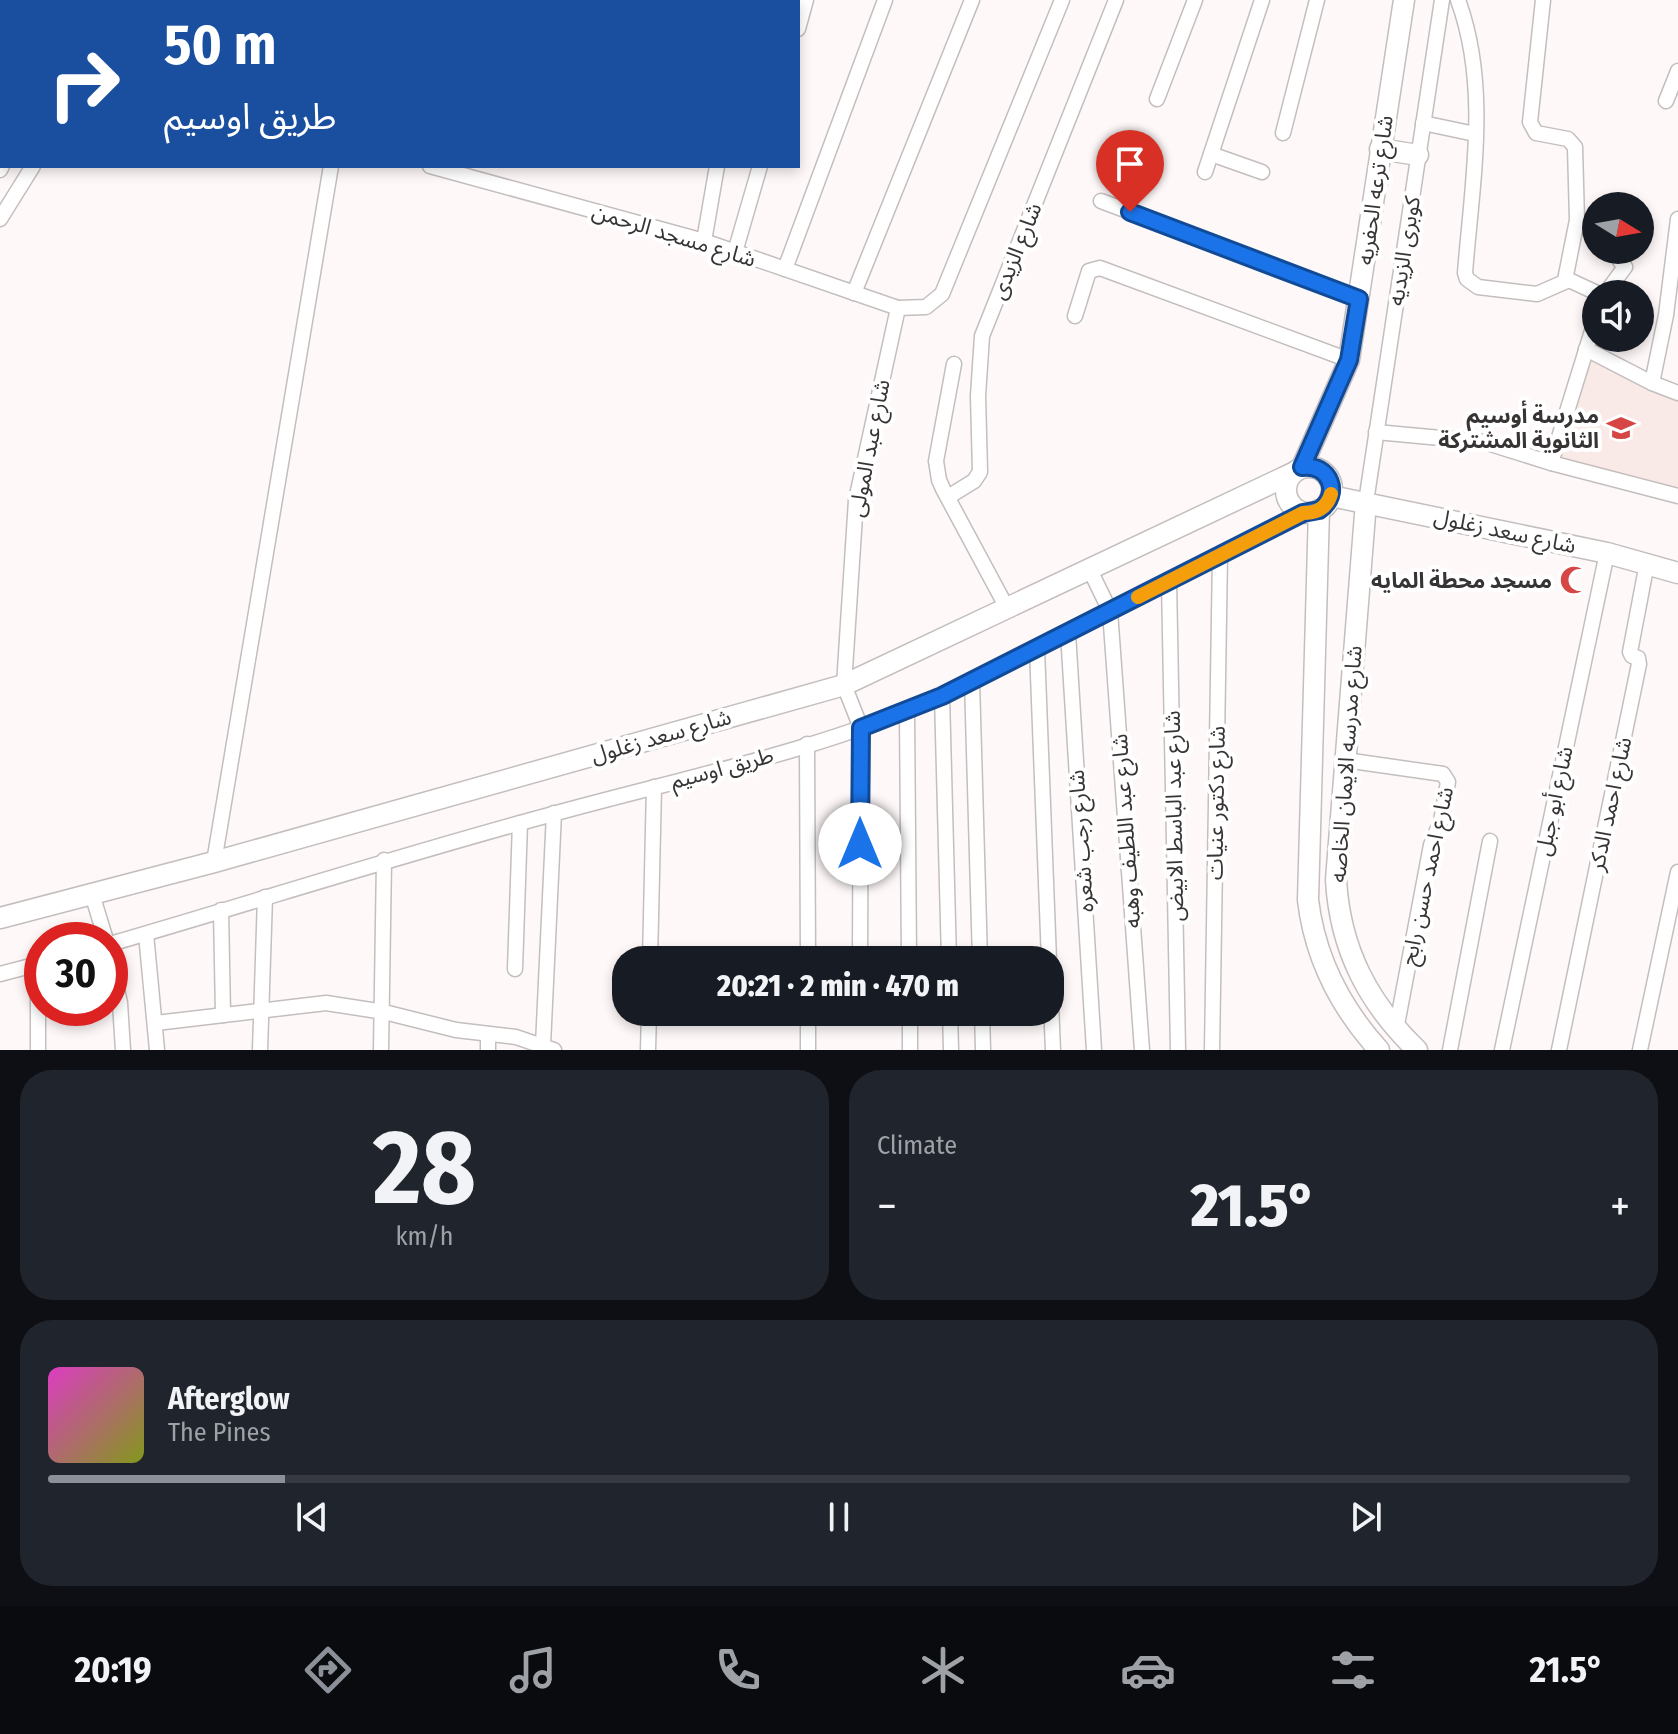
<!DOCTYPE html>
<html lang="en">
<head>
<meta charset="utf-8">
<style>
  :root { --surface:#171b24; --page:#20242c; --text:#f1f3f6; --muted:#9ea1a6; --line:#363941; --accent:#8c9099 }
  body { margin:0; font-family:"Fira Sans Condensed","Noto Sans Arabic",sans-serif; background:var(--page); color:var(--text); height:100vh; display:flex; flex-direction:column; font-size:30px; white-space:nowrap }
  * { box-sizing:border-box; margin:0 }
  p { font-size:26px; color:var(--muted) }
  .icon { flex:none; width:44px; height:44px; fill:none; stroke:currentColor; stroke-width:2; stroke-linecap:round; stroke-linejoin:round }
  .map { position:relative; height:1050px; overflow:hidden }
  .details { display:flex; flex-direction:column; gap:20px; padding:20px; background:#0d0f14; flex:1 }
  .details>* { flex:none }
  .top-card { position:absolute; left:0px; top:0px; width:800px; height:168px; box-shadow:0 4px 12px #0003; background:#1a4fa0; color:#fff; overflow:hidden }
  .needle { width:52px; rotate:101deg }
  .fabs { position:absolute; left:1582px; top:192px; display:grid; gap:16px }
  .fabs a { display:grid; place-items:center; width:72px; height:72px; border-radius:50%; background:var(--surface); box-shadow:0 4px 12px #0003; font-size:40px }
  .speed { position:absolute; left:24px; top:922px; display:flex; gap:16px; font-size:40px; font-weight:700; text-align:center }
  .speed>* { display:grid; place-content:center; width:104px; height:104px; border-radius:50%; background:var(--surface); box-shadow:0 4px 12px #0003; line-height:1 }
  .speed .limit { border:12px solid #d22; background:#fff; color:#111 }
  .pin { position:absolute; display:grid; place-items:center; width:68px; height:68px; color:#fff; margin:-82px -34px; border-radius:50% 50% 50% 0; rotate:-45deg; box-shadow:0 0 8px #0007 }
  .pin .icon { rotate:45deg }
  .me { position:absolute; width:88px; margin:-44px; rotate:0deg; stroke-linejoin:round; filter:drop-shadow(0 0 6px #0008) }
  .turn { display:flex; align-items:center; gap:28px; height:168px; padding:0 32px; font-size:36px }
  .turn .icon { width:104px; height:104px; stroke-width:2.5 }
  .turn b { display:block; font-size:56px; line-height:68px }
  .big { font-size:60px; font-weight:800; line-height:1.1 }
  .details .tile { flex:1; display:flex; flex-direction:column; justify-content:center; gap:12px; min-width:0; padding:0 28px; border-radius:32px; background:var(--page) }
  .details .dial { align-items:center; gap:0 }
  .dial b { font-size:104px; line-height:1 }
  .song { display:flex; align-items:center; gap:24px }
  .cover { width:96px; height:96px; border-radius:12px; background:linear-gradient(135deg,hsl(310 70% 55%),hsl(70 70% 35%)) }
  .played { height:8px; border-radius:4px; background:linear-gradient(90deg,var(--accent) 15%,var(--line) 15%) }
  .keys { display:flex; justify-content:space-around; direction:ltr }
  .heat { display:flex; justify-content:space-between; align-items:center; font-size:44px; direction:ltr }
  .details .tiles { flex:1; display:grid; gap:20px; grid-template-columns:1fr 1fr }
  .tile:last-child { grid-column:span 2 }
  .trip { position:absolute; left:612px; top:946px; width:452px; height:80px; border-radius:32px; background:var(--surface); box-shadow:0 4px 12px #0003; font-weight:800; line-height:80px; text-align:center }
  .dock { display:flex; height:128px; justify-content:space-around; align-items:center; background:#090b0e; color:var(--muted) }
  .dock .icon { width:56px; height:56px }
  .dock .on { color:var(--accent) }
  .dock b { font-size:36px; color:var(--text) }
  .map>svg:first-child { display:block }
  .built { fill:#f9eae8 }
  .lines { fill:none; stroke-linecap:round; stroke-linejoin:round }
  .street-casing { stroke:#c4bebe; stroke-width:17 }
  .secondary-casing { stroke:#c4bebe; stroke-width:23 }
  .street { stroke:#fff; stroke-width:14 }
  .secondary { stroke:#fff; stroke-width:20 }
  .route-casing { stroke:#114b97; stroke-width:20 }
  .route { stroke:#1a73e8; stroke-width:14 }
  .slow { stroke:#f59e0b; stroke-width:14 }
  .labels { text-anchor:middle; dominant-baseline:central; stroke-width:8; stroke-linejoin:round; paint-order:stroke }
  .street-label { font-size:22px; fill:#373434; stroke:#fff }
  .poi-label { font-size:22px; font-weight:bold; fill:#373434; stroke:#fff; text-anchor:end }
</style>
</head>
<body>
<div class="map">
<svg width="1678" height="1050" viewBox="0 0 1678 1050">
  <rect width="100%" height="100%" fill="#fef9f8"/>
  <!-- built -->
  <path class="built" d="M1588,355L1678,397V492L1555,460Z"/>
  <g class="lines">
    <defs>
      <g id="street">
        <path d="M1458,0C1490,87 1472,182 1465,273L1467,279L1478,287L1537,294L1569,280L1599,294"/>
        <path d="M1543,0L1530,122L1536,133L1568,139L1575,147L1577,220L1565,280"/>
        <path d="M96,2L97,0"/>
        <path d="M133,2L134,0"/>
        <path d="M748,2V0"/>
        <path d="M0,28L2,29"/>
        <path d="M798,29L806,0"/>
        <path d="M0,55H2"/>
        <path d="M1157,99L1195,0"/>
        <path d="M1666,101L1678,71"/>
        <path d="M1423,123L1475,134"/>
        <path d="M1283,133L1317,0"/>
        <path d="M1211,154L1262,172"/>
        <path d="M430,166L704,241L898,308L926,307L942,294L1062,0"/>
        <path d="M0,170L2,166"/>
        <path d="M1205,172L1262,0"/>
        <path d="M1101,201L1359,299"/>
        <path d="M0,219L33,166"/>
        <path d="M704,241L717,166"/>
        <path d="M735,252L760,166"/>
        <path d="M785,269L885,0"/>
        <path d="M854,293L972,0"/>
        <path d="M1605,294L1625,267L1620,261"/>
        <path d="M1075,316L1089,271L1100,268L1349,360"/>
        <path d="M1586,349L1652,383L1678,393"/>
        <path d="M954,364L936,461L939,480L943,489L1007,608"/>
        <path d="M1652,383L1666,315L1678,219"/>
        <path d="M1376,432L1484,442L1551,463L1678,496"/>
        <path d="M1551,463L1596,318"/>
        <path d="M948,497L974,481L980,472L978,396L982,336L1116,0"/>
        <path d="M1366,502L1442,0"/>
        <path d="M1089,568L1110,611L1142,1050"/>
        <path d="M1169,581L1178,1050"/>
        <path d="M1068,633L1094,1050"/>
        <path d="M1037,649L1049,960"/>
        <path d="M972,681L980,960"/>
        <path d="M942,696L949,960"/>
        <path d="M907,712L909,960"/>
        <path d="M807,744L808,960"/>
        <path d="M1345,760L1443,774L1448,782L1441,821L1431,845L1396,1030"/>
        <path d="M214,862L331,166"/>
        <path d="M92,894L106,940"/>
        <path d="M221,910L223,1015"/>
        <path d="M146,934L157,1050"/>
        <path d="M110,944C258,901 404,854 553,814C680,779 822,750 942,696L1303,513"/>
        <path d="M110,956L120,1003L123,1050"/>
        <path d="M650,960L654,787"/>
        <path d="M860,960L861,728L844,685L856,500L898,308"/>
        <path d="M38,964V1050"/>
        <path d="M515,969L520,823"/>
        <path d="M0,974L42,963"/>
        <path d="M1050,981L1053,1050"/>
        <path d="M808,1012V1050"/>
        <path d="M910,1012V1050"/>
        <path d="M950,1012L951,1050"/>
        <path d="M982,1012L983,1050"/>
        <path d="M156,1023L326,1003L384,1012L456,1030L516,1037L554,1050"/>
        <path d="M543,1045L554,813"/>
        <path d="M260,1050L265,897"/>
        <path d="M381,1050L384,860"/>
        <path d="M488,1050V1034"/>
        <path d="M648,1050L649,1012"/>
        <path d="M1212,1050L1220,555"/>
        <path d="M1450,1050L1490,841"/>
        <path d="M1502,1050L1607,553"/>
        <path d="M1559,1050L1639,664L1638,658L1632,656L1630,652L1647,563"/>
        <path d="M1640,1050L1678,872"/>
      </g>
      <g id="secondary">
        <path d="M1380,149L1418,155"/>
        <circle cx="1309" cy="490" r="23"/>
        <path d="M1302,467L1349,360L1404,0"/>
        <path d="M1331,496L1607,553L1678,573"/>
        <path d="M1366,502L1336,880C1340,949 1368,1003 1417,1050"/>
        <path d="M1319,510L1308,900C1315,958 1340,1007 1379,1050"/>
        <path d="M0,918L214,862L844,685L1293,473"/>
      </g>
    </defs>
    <!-- street casing -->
    <use href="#street" class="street-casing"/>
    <!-- secondary casing -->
    <use href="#secondary" class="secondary-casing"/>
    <!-- street -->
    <use href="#street" class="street"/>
    <!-- secondary -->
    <use href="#secondary" class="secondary"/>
  </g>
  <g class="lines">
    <defs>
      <path id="route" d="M860,844L861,728L942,696L1303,513L1319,510C1342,495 1330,463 1302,467L1349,360L1359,299L1130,212"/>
    </defs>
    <!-- route casing -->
    <use href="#route" class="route-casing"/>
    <!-- route -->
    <use href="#route" class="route"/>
    <!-- slow -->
    <path class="slow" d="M1138,597L1303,513C1317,513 1327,508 1331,494"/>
  </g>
  <!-- icons -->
  <defs>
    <symbol id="school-bare" viewBox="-9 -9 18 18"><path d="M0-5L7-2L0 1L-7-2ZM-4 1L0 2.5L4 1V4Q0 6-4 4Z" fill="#d54644" stroke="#fff" stroke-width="2.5" paint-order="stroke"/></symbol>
    <symbol id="mosque-bare" viewBox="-9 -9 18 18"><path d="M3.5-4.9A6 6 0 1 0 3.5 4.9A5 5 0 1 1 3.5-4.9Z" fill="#d54644" stroke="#fff" stroke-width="2.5" paint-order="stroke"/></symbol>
  </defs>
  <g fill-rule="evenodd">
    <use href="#school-bare" x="1601" y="408" width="40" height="40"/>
    <use href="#mosque-bare" x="1554" y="560" width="40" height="40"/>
  </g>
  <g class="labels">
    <!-- street labels -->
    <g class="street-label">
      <text transform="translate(1375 190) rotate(-82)">شارع ترعه الحفريه</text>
      <text transform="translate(674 235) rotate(17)">شارع مسجد الرحمن</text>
      <text transform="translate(1016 251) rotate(-68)">شارع الزيدى</text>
      <text transform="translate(1404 251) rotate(-81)">كوبرى الزيديه</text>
      <text transform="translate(869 448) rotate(-79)">شارع عبد المولى</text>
      <text transform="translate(1505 531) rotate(12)">شارع سعد زغلول</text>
      <text transform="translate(661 736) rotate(-16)">شارع سعد زغلول</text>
      <text transform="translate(1346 764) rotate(-86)">شارع مدرسه الايمان الخاصه</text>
      <text transform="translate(722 768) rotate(-15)">طريق اوسيم</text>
      <text transform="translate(1554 801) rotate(-78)">شارع أبو جبل</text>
      <text transform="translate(1216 803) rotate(-89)">شارع دكتور عنيات</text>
      <text transform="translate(1610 804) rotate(-78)">شارع احمد الدكر</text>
      <text transform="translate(1174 816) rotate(-91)">شارع عبد الباسط الابيض</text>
      <text transform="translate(1126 831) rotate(-94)">شارع عبد اللطيف وهبه</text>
      <text transform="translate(1081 841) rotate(-94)">شارع رجب شعره</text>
      <text transform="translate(1427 876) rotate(-78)">شارع احمد حسن رابح</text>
    </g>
    <!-- poi labels -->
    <g class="poi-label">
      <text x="1599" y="415">مدرسة أوسيم<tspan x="1599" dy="25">الثانوية المشتركة</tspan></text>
      <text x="1552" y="580">مسجد محطة المايه</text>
    </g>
  </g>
</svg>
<div class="fabs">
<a><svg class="needle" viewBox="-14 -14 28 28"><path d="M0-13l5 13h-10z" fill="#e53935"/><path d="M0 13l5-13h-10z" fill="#9ea1a6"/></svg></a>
<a><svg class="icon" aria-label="sound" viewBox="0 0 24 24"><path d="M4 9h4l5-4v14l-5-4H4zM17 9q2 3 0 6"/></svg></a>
</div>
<div class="speed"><div class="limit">30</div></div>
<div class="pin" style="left:1130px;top:212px;background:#d93025"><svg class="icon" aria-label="arrive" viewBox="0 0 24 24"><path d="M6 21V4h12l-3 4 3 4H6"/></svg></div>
<svg class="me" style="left:860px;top:844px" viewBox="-20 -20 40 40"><circle r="19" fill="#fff"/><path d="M0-13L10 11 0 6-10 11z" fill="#1a73e8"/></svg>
<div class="trip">20:21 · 2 min · 470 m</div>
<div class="top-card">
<div class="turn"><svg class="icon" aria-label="right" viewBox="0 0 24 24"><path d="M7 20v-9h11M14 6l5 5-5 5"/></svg><div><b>50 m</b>طريق اوسيم</div></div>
</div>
</div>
<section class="details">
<div class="tiles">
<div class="tile dial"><b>28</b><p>km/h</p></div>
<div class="tile"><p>Climate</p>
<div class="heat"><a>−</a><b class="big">21.5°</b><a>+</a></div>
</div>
<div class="tile">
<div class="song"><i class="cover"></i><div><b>Afterglow</b><p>The Pines</p></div></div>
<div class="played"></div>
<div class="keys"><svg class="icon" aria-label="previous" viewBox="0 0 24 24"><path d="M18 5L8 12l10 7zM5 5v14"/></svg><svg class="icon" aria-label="pause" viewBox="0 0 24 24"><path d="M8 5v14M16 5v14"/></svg><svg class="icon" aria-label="next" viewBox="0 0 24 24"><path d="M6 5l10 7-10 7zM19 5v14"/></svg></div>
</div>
</div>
</section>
<nav class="dock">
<b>20:19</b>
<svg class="icon on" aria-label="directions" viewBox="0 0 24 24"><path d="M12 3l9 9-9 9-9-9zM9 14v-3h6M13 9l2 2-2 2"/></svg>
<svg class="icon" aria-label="music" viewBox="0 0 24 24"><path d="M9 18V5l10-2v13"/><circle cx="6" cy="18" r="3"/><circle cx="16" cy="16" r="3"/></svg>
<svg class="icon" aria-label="phone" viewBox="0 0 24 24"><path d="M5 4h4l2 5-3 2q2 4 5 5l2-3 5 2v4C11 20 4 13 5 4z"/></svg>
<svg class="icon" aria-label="climate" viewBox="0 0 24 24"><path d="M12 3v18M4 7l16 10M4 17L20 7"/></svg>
<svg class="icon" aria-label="car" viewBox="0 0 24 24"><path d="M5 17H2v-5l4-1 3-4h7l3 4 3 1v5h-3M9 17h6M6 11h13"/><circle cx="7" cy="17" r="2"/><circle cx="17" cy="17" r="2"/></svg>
<svg class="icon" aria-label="filters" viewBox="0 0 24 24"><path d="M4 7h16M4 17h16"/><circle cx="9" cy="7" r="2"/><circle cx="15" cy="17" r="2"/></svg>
<b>21.5°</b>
</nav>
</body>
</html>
